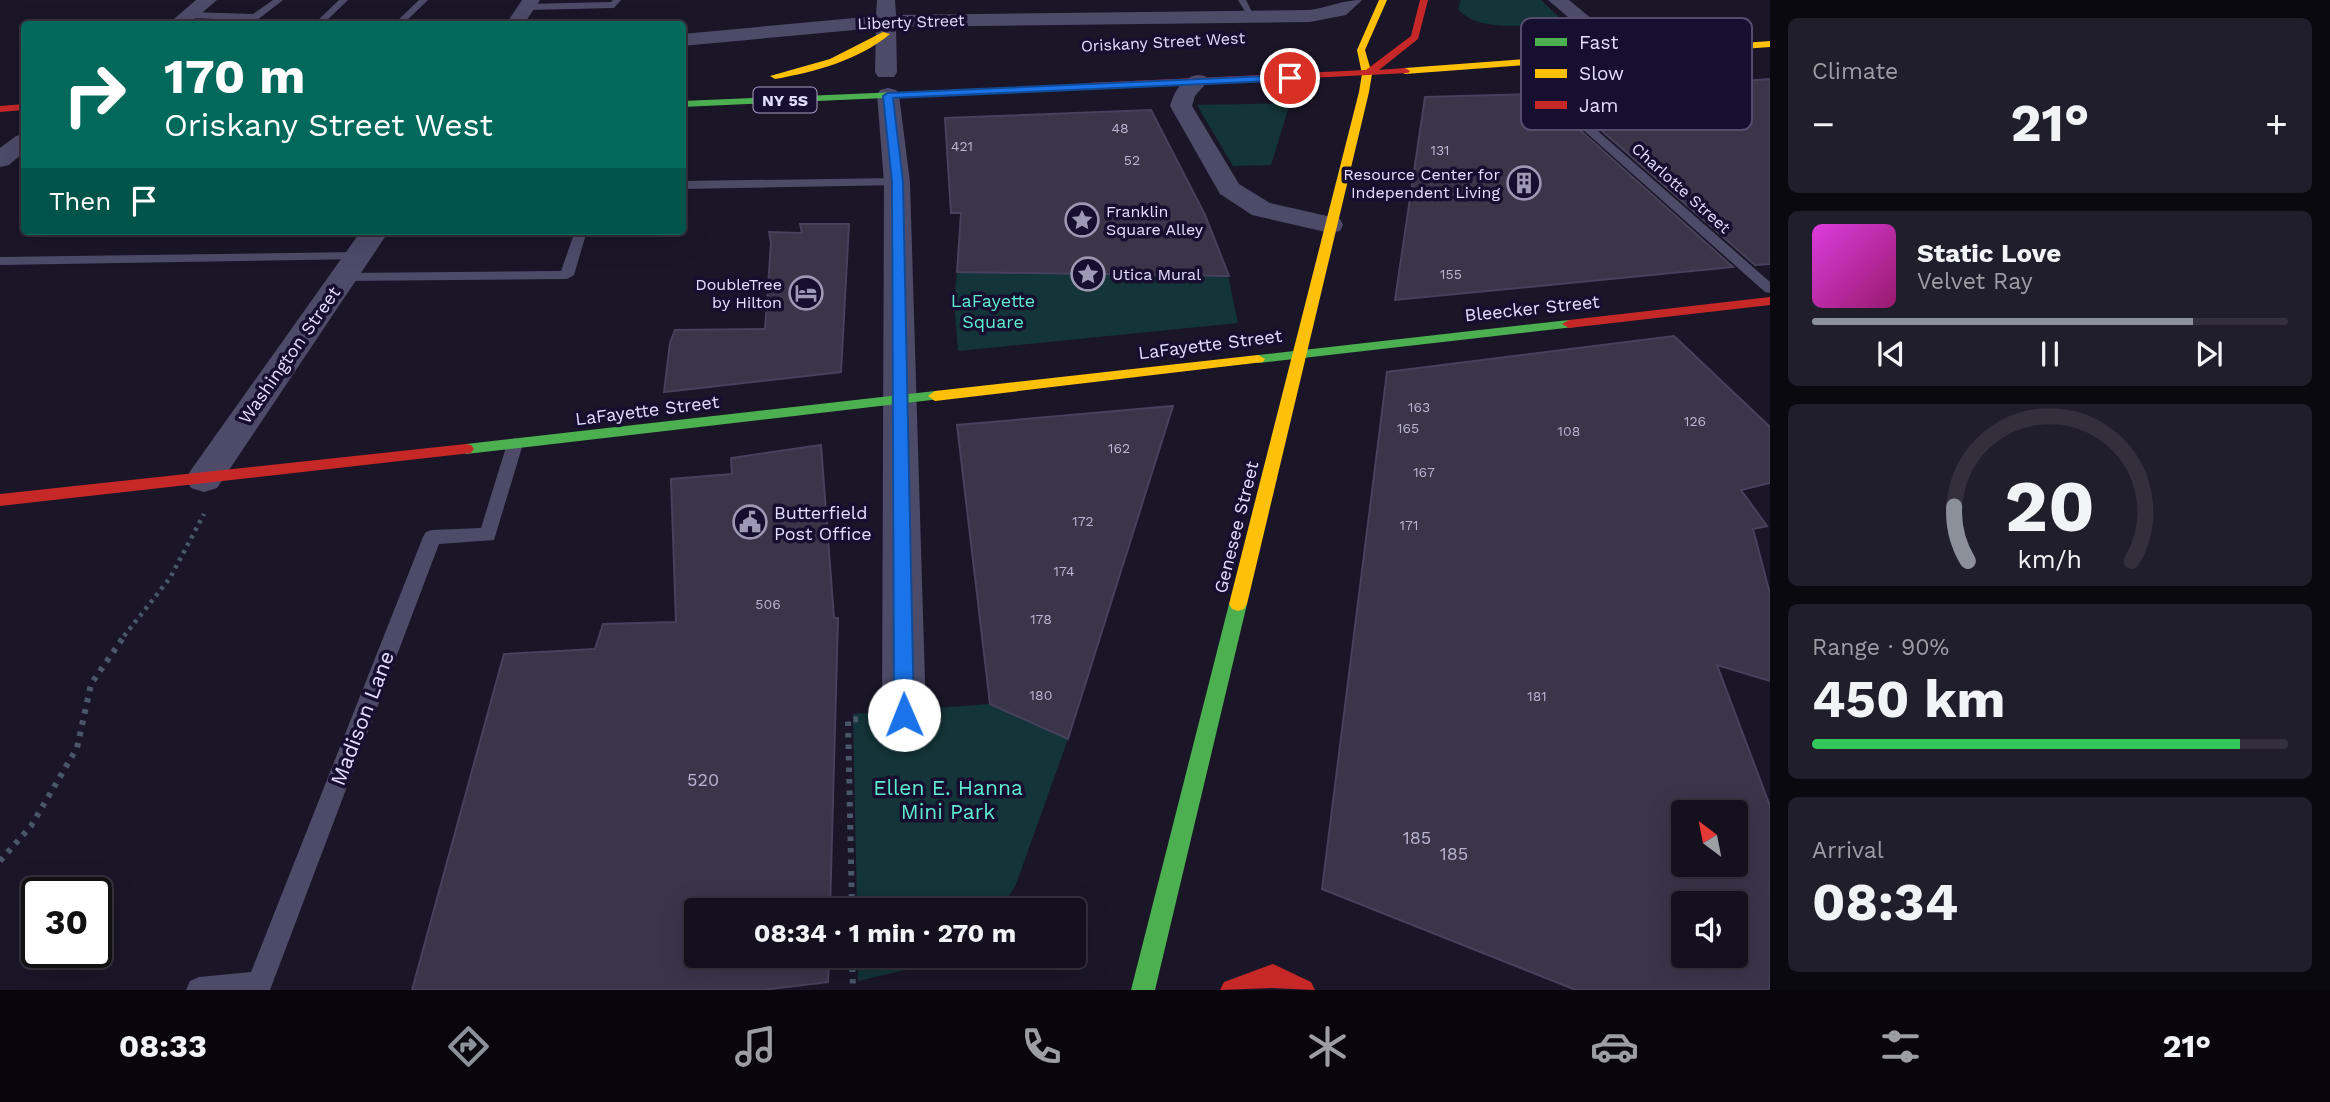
<!DOCTYPE html>
<html lang="en">
<head>
<meta charset="utf-8">
<style>
  :root { --surface:#14101e; --page:#211e2b; --text:#f1f3f6; --muted:#9d9da4; --line:#33303c; --accent:#8c9099 }
  body { margin:0; font-family:"Work Sans",sans-serif; background:var(--page); color:var(--text); height:100vh; display:flex; flex-direction:column; font-size:26px; white-space:nowrap }
  * { box-sizing:border-box; margin:0 }
  p { font-size:23px; color:var(--muted) }
  .icon { flex:none; width:38px; height:38px; fill:none; stroke:currentColor; stroke-width:2; stroke-linecap:round; stroke-linejoin:round }
  .map { position:relative; flex:1; overflow:hidden }
  .side { display:flex; flex-direction:column; gap:18px; padding:18px; background:#0b0910; width:560px }
  .side>* { flex:none }
  .top-card { position:absolute; left:21px; top:21px; width:665px; height:214px; border-radius:7px; box-shadow:0 7px 28px #0002,0 0 0 2px var(--line); background:#00695c; color:#fff; overflow:hidden }
  .needle { width:46px; rotate:328deg }
  .buttons { position:absolute; left:1671px; top:800px; display:grid; gap:14px }
  .buttons a { display:grid; place-items:center; width:77px; height:77px; border-radius:7px; background:var(--surface); box-shadow:0 7px 28px #0002,0 0 0 2px var(--line); font-size:35px }
  .speed { position:absolute; left:21px; top:877px; display:flex; gap:14px; font-size:35px; font-weight:700; text-align:center }
  .speed>* { display:grid; place-content:center; width:91px; height:91px; border-radius:50%; background:var(--surface); box-shadow:0 7px 28px #0002,0 0 0 2px var(--line); line-height:1 }
  .speed .limit { border:4px solid #111; border-radius:10px; background:#fff; color:#111 }
  .pin { position:absolute; display:grid; place-items:center; width:60px; height:60px; color:#fff; margin:-30px; border:4px solid #fff; border-radius:50%; box-shadow:0 2px 7px #0007 }
  .me { position:absolute; width:77px; margin:-38px; rotate:359deg; stroke-linejoin:round; filter:drop-shadow(0 0 5px #0008) }
  .turn { display:flex; align-items:center; gap:24px; height:147px; padding:0 28px; font-size:32px }
  .turn .icon { width:91px; height:91px; stroke-width:2.5 }
  .turn b { display:block; font-size:49px; line-height:60px }
  .then { display:flex; align-items:center; height:66px; padding:0 28px; background:#0003; gap:14px; font-size:26px }
  .big { font-size:52px; font-weight:700; line-height:1.1 }
  .side .tile { flex:1; display:flex; flex-direction:column; justify-content:center; gap:10px; min-width:0; padding:0 24px; border-radius:10px; background:var(--page) }
  .side .dial { align-items:center; gap:0 }
  .dial svg { height:182px; overflow:visible; fill:none; stroke:var(--line); stroke-width:7; stroke-linecap:round; text-anchor:middle }
  .dial text { fill:var(--text); stroke:none }
  .song { display:flex; align-items:center; gap:21px }
  .cover { width:84px; height:84px; border-radius:10px; background:linear-gradient(135deg,hsl(300 70% 55%),hsl(320 70% 35%)) }
  .played { height:7px; border-radius:4px; background:linear-gradient(90deg,var(--accent) 80%,var(--line) 80%) }
  .keys { display:flex; justify-content:space-around; direction:ltr }
  .heat { display:flex; justify-content:space-between; align-items:center; font-size:38px; direction:ltr }
  .charge { height:10px; border-radius:5px; background:linear-gradient(90deg,#34c759 90%,var(--line) 0) }
  .trip { position:absolute; left:684px; top:898px; width:402px; height:70px; border-radius:7px; background:var(--surface); box-shadow:0 7px 28px #0002,0 0 0 2px var(--line); font-weight:700; line-height:70px; text-align:center }
  .tab-bar { display:flex; height:112px; justify-content:space-around; align-items:center; background:#08060c; color:var(--muted) }
  .tab-bar .icon { width:49px; height:49px }
  .tab-bar .active { color:var(--accent) }
  .tab-bar b { font-size:32px; color:var(--text) }
  main { display:flex; flex:1; min-height:0 }
  .map>svg:first-child { display:block }
  .green { fill:#133438 }
  .building { fill:#3a3549; stroke:#47415b; stroke-width:2; fill-rule:evenodd }
  .lines { fill:none; stroke-linecap:round; stroke-linejoin:round }
  .path-far1 { stroke:#495769; stroke-width:4.5; stroke-dasharray:3.5 5; stroke-linecap:butt }
  .path { stroke:#495769; stroke-width:6; stroke-dasharray:4.5 7; stroke-linecap:butt }
  .lane { fill:#4e4b69; fill-rule:evenodd }
  .street { fill:#4e4b69; fill-rule:evenodd }
  .fast { fill:#4caf50; fill-rule:evenodd }
  .slow { fill:#ffc107; fill-rule:evenodd }
  .jam { fill:#c62828; fill-rule:evenodd }
  .route { fill:#1a73e8; stroke:#114b97; stroke-width:2 }
  .labels { text-anchor:middle; dominant-baseline:central; stroke-width:7; stroke-linejoin:round; paint-order:stroke }
  .number-label { font-size:14px; fill:#b9b4d2 }
  .far-street-label { font-size:16px; fill:#e3deff; stroke:#170f2f }
  .shield { fill:#170f2f; stroke:#a6a0c1; stroke-width:2 }
  .shield-label { font-size:16px; font-weight:bold; fill:#e3deff }
  .far-poi-label { font-size:16px; fill:#e3deff; stroke:#170f2f; text-anchor:end }
  .park-label { font-size:18px; fill:#5decd0; stroke:#170f2f }
  .street-label { font-size:18px; fill:#e3deff; stroke:#170f2f }
  .poi-label { font-size:18px; fill:#e3deff; stroke:#170f2f; text-anchor:start }
  .near-number-label { font-size:18px; fill:#b9b4d2 }
  .near-street-label { font-size:21px; fill:#e3deff; stroke:#170f2f }
  .near-park-label { font-size:21px; fill:#5decd0; stroke:#170f2f }
  .key { fill:#170f2f; stroke:#544d6d; stroke-width:2 }
  .key-label { font-size:19px; fill:#e3deff }
</style>
</head>
<body>
<main>
<div class="map">
<svg width="1770" height="990" viewBox="0 0 1770 990">
  <rect width="100%" height="100%" fill="#1a1628"/>
  <!-- green -->
  <g class="green">
    <path d="M1461,0H1541L1562,20L1561,23C1533,24 1478,34 1458,9Z"/>
    <path d="M1290,103L1271,165L1233,166L1197,105Z"/>
    <path d="M957,272L1228,276L1238,323L958,351L954,301Z"/>
    <path d="M990,704L1068,739L1015,887L999,910H857L853,714Z"/>
    <path d="M858,956H951L940,962L858,981Z"/>
  </g>
  <!-- building -->
  <g class="building">
    <path d="M1770,79V264L1755,265L1561,95Z"/>
    <path d="M1538,94L1542,96L1733,267L1395,300L1425,97Z"/>
    <path d="M1151,110L1205,215L1229,276L957,272L961,213H951L945,118Z"/>
    <path d="M800,224H849L841,372L664,392L670,343L675,330L765,329L771,243L769,232L802,233Z"/>
    <path d="M1674,336L1770,427V483L1741,490L1767,526L1753,529L1770,594V681L1717,665L1770,806V990H1576L1322,889L1387,372ZM1684,812H1736V864H1684ZM1684,903H1736V956H1684Z"/>
    <path d="M1173,406L1068,739L990,704L957,425Z"/>
    <path d="M821,445L834,618H838L830,910H696V956H829L828,982L762,990H412L504,654L595,649L603,624L676,622L671,479L732,474L731,458Z"/>
  </g>
  <g class="lines">
    <!-- path-far1 -->
    <path class="path-far1" d="M124,636L170,578L204,514"/>
    <!-- path -->
    <g class="path">
      <path d="M0,861L31,826L77,748L91,684L125,635"/>
      <path d="M852,910L848,720L861,719"/>
      <path d="M852,956L853,990"/>
    </g>
    <!-- lane -->
    <g class="lane">
      <path d="M273,0H283L252,24H243L247,20L188,18L183,15L188,12L253,14Z"/>
      <path d="M339,0H348L323,24H314Z"/>
      <path d="M419,0H428L403,24H394Z"/>
      <path d="M613,0H621L614,8L527,10L522,7L527,4L611,2Z"/>
      <path d="M1238,0H1246L1255,18H1249Z"/>
      <path d="M1534,82H1542L1770,282V293L1765,292L1534,86Z"/>
      <path d="M897,178L901,179V185L682,189V181Z"/>
      <path d="M575,231H587L574,275L567,279L344,281L337,277L344,273L561,271Z"/>
      <path d="M358,252L365,256L363,259L0,265V257Z"/>
      <path d="M515,438L523,444L494,540L439,544L270,990H186L190,981L199,977L251,972L423,537L426,532L432,530L481,528L507,444Z"/>
    </g>
    <!-- street -->
    <g class="street">
      <path d="M196,0H217L189,24H168Z"/>
      <path d="M522,0H540L524,24H506Z"/>
      <path d="M877,0H895L896,15L1310,10C1329,7 1343,0 1362,0L1346,15L1310,22L896,27L897,72L894,77H878L875,72L876,28L682,46V34L876,16Z"/>
      <path d="M1548,0H1569L1610,34L1607,38H1593Z"/>
      <path d="M1197,75L1205,76L1208,81L1195,96L1192,106L1239,184L1270,203L1340,219L1343,225L1340,231L1330,233L1252,215L1220,194L1170,106C1174,92 1182,78 1197,75Z"/>
      <path d="M888,88L896,90L899,95L910,182L926,715L920,729L904,735L888,729L882,715L884,182L877,95L880,90Z"/>
      <path d="M24,134V152L9,165L0,167V148L16,136Z"/>
      <path d="M361,231H389L217,488L204,492L191,488L186,479L191,470Z"/>
    </g>
    <!-- fast -->
    <g class="fast">
      <path d="M1090,84L1092,86L1087,89L682,107V101Z"/>
      <path d="M1569,320L1576,324L1574,327L1258,363L1251,359L1258,355Z"/>
      <path d="M935,391L940,393L942,396L940,399L466,454L458,449L466,444Z"/>
      <path d="M1238,597L1244,599L1247,604L1155,990H1131L1229,604L1232,599Z"/>
    </g>
    <!-- slow -->
    <g class="slow">
      <path d="M1379,0H1387L1365,50L1372,74L1369,92L1247,604L1244,609L1238,611L1232,609L1229,604L1359,92L1362,74L1357,50Z"/>
      <path d="M883,32L890,34C859,60 815,72 775,79L770,76L830,59Z"/>
      <path d="M1770,41V47L1405,74L1400,71L1405,68Z"/>
      <path d="M1258,355L1265,359L1263,362L935,401L928,396L935,391Z"/>
    </g>
    <!-- jam -->
    <g class="jam">
      <path d="M1420,0H1428L1418,39L1379,70L1405,68L1410,71L1408,73L1087,89L1082,86L1087,83L1366,70L1411,36Z"/>
      <path d="M24,104V110L0,112V106Z"/>
      <path d="M1770,297V305L1569,328L1562,324L1569,320Z"/>
      <path d="M466,444L471,445L474,449L471,453L0,506V494Z"/>
      <path d="M1273,964L1311,982L1315,990L1272,988L1220,990L1224,982Z"/>
    </g>
  </g>
  <!-- route -->
  <path class="route" d="M1290,75L1293,76V80L893,98L903,182L914,715L911,721L904,724L897,721L894,715L892,182L883,96L888,93Z"/>
  <!-- icons -->
  <defs>
    <symbol id="building-ring" viewBox="-11 -11 22 22"><circle r="9.5" fill="#170f2f" stroke="#9d98b4" stroke-width="1.5"/><path d="M-4-6H4V6H1V3H-1V6H-4ZM-2.5-4.3h1.7v1.8h-1.7ZM.8-4.3h1.7v1.8H.8ZM-2.5-1h1.7V.8h-1.7ZM.8-1h1.7V.8H.8Z" fill="#9d98b4"/></symbol>
    <symbol id="sight-ring" viewBox="-11 -11 22 22"><circle r="9.5" fill="#170f2f" stroke="#9d98b4" stroke-width="1.5"/><path d="M0-6L1.8-2.2L6-1.7L2.9 1.2L3.7 5.4L0 3.3L-3.7 5.4L-2.9 1.2L-6-1.7L-1.8-2.2Z" fill="#9d98b4"/></symbol>
    <symbol id="hotel-ring" viewBox="-11 -11 22 22"><circle r="9.5" fill="#170f2f" stroke="#9d98b4" stroke-width="1.5"/><path d="M-6-4.5h1.5V1H6V5H4.5V3h-9V5H-6ZM-4 0a1.8 1.8 0 1 1 3.6 0ZM.5 0V-2.5h3Q6-2.5 6 0Z" fill="#9d98b4"/></symbol>
    <symbol id="civic-ring" viewBox="-11 -11 22 22"><circle r="9.5" fill="#170f2f" stroke="#9d98b4" stroke-width="1.5"/><path d="M-.6-6.5H3V-4.5H.6V-3L4-1V1h2V6H-6V1h2V-1L-.6-3ZM-1.2 2.5V6h2.4V2.5Z" fill="#9d98b4"/></symbol>
  </defs>
  <g fill-rule="evenodd">
    <use href="#building-ring" x="1505" y="164" width="38" height="38"/>
    <use href="#sight-ring" x="1063" y="201" width="38" height="38"/>
    <use href="#sight-ring" x="1069" y="255" width="38" height="38"/>
    <use href="#hotel-ring" x="787" y="274" width="38" height="38"/>
    <use href="#civic-ring" x="731" y="503" width="38" height="38"/>
  </g>
  <g class="labels">
    <!-- number labels -->
    <g class="number-label">
      <text x="1120" y="128">48</text>
      <text x="962" y="146">421</text>
      <text x="1440" y="150">131</text>
      <text x="1132" y="160">52</text>
      <text x="1451" y="274">155</text>
      <text x="1419" y="407">163</text>
      <text x="1695" y="421">126</text>
      <text x="1408" y="428">165</text>
      <text x="1569" y="431">108</text>
      <text x="1119" y="448">162</text>
      <text x="1424" y="472">167</text>
      <text x="1083" y="521">172</text>
      <text x="1409" y="525">171</text>
      <text x="1064" y="571">174</text>
      <text x="768" y="604">506</text>
      <text x="1041" y="619">178</text>
      <text x="1041" y="695">180</text>
      <text x="1537" y="696">181</text>
    </g>
    <!-- far-street labels -->
    <g class="far-street-label">
      <text transform="translate(911 22) rotate(-2)">Liberty Street</text>
      <text transform="translate(1163 42) rotate(-3)">Oriskany Street West</text>
      <text transform="translate(1681 188) rotate(42)">Charlotte Street</text>
    </g>
    <!-- shield labels -->
    <rect class="shield" x="753.5" y="87.5" width="63" height="25" rx="5"/>
    <g class="shield-label">
      <text x="785" y="100">NY 5S</text>
    </g>
    <!-- far-poi labels -->
    <g class="far-poi-label">
      <text x="1500" y="174">Resource Center for<tspan x="1500" dy="18">Independent Living</tspan></text>
      <text x="1106" y="211" text-anchor="start">Franklin<tspan x="1106" dy="18">Square Alley</tspan></text>
      <text x="1112" y="274" text-anchor="start">Utica Mural</text>
      <text x="782" y="284">DoubleTree<tspan x="782" dy="18">by Hilton</tspan></text>
    </g>
    <!-- park labels -->
    <g class="park-label">
      <text x="993" y="300">LaFayette<tspan x="993" dy="21">Square</tspan></text>
    </g>
    <!-- street labels -->
    <g class="street-label">
      <text transform="translate(1532 308) rotate(-6)">Bleecker Street</text>
      <text transform="translate(1210 344) rotate(-7)">LaFayette Street</text>
      <text transform="translate(289 355) rotate(-55)">Washington Street</text>
      <text transform="translate(647 410) rotate(-7)">LaFayette Street</text>
      <text transform="translate(1236 527) rotate(-76)">Genesee Street</text>
    </g>
    <!-- poi labels -->
    <g class="poi-label">
      <text x="774" y="512">Butterfield<tspan x="774" dy="21">Post Office</tspan></text>
    </g>
    <!-- near-number labels -->
    <g class="near-number-label">
      <text x="703" y="779">520</text>
      <text x="1417" y="837">185</text>
      <text x="1454" y="853">185</text>
    </g>
    <!-- near-street labels -->
    <g class="near-street-label">
      <text transform="translate(362 718) rotate(-69)">Madison Lane</text>
    </g>
    <!-- near-park labels -->
    <g class="near-park-label">
      <text x="948" y="787">Ellen E. Hanna<tspan x="948" dy="24">Mini Park</tspan></text>
    </g>
  </g>
  <!-- legend -->
  <rect x="1521" y="18" width="231" height="112" rx="10" class="key"/>
  <rect x="1535" y="38" width="32" height="8" fill="#4caf50"/>
  <rect x="1535" y="69" width="32" height="9" fill="#ffc107"/>
  <rect x="1535" y="101" width="32" height="8" fill="#c62828"/>
  <g class="key-label">
    <text x="1579" y="49">Fast</text>
    <text x="1579" y="80">Slow</text>
    <text x="1579" y="112">Jam</text>
  </g>
</svg>
<div class="buttons">
<a><svg class="needle" viewBox="-14 -14 28 28"><path d="M0-13l5 13h-10z" fill="#e53935"/><path d="M0 13l5-13h-10z" fill="#9d9da4"/></svg></a>
<a><svg class="icon" aria-label="sound" viewBox="0 0 24 24"><path d="M4 9h4l5-4v14l-5-4H4zM17 9q2 3 0 6"/></svg></a>
</div>
<div class="speed"><div class="limit">30</div></div>
<div class="pin" style="left:1290px;top:78px;background:#d93025"><svg class="icon" aria-label="arrive" viewBox="0 0 24 24"><path d="M6 21V4h12l-3 4 3 4H6"/></svg></div>
<svg class="me" style="left:904px;top:715px" viewBox="-20 -20 40 40"><circle r="19" fill="#fff"/><path d="M0-13L10 11 0 6-10 11z" fill="#1a73e8"/></svg>
<div class="trip">08:34 · 1 min · 270 m</div>
<div class="top-card">
<div class="turn"><svg class="icon" aria-label="right" viewBox="0 0 24 24"><path d="M7 20v-9h11M14 6l5 5-5 5"/></svg><div><b>170 m</b>Oriskany Street West</div></div>
<div class="then">Then<svg class="icon" aria-label="arrive" viewBox="0 0 24 24"><path d="M6 21V4h12l-3 4 3 4H6"/></svg></div>
</div>
</div>
<section class="side">
<div class="tile"><p>Climate</p>
<div class="heat"><a>−</a><b class="big">21°</b><a>+</a></div>
</div>
<div class="tile">
<div class="song"><i class="cover"></i><div><b>Static Love</b><p>Velvet Ray</p></div></div>
<div class="played"></div>
<div class="keys"><svg class="icon" aria-label="previous" viewBox="0 0 24 24"><path d="M18 5L8 12l10 7zM5 5v14"/></svg><svg class="icon" aria-label="pause" viewBox="0 0 24 24"><path d="M8 5v14M16 5v14"/></svg><svg class="icon" aria-label="next" viewBox="0 0 24 24"><path d="M6 5l10 7-10 7zM19 5v14"/></svg></div>
</div>
<div class="tile dial"><svg viewBox="0 0 100 80">
<path d="M14 69A42 42 0 1 1 86 69"/>
<path d="M14 69A42 42 0 0 1 8 45" stroke="#8c9099"/>
<text x="50" y="56" font-size="32" font-weight="700">20</text>
<text x="50" y="72" font-size="11">km/h</text>
</svg></div>
<div class="tile"><p>Range · 90%</p><b class="big">450 km</b><div class="charge"></div></div>
<div class="tile"><p>Arrival</p><b class="big">08:34</b></div>
</section>
</main>
<nav class="tab-bar">
<b>08:33</b>
<svg class="icon active" aria-label="directions" viewBox="0 0 24 24"><path d="M12 3l9 9-9 9-9-9zM9 14v-3h6M13 9l2 2-2 2"/></svg>
<svg class="icon" aria-label="music" viewBox="0 0 24 24"><path d="M9 18V5l10-2v13"/><circle cx="6" cy="18" r="3"/><circle cx="16" cy="16" r="3"/></svg>
<svg class="icon" aria-label="phone" viewBox="0 0 24 24"><path d="M5 4h4l2 5-3 2q2 4 5 5l2-3 5 2v4C11 20 4 13 5 4z"/></svg>
<svg class="icon" aria-label="climate" viewBox="0 0 24 24"><path d="M12 3v18M4 7l16 10M4 17L20 7"/></svg>
<svg class="icon" aria-label="car" viewBox="0 0 24 24"><path d="M5 17H2v-5l4-1 3-4h7l3 4 3 1v5h-3M9 17h6M6 11h13"/><circle cx="7" cy="17" r="2"/><circle cx="17" cy="17" r="2"/></svg>
<svg class="icon" aria-label="filters" viewBox="0 0 24 24"><path d="M4 7h16M4 17h16"/><circle cx="9" cy="7" r="2"/><circle cx="15" cy="17" r="2"/></svg>
<b>21°</b>
</nav>
</body>
</html>
